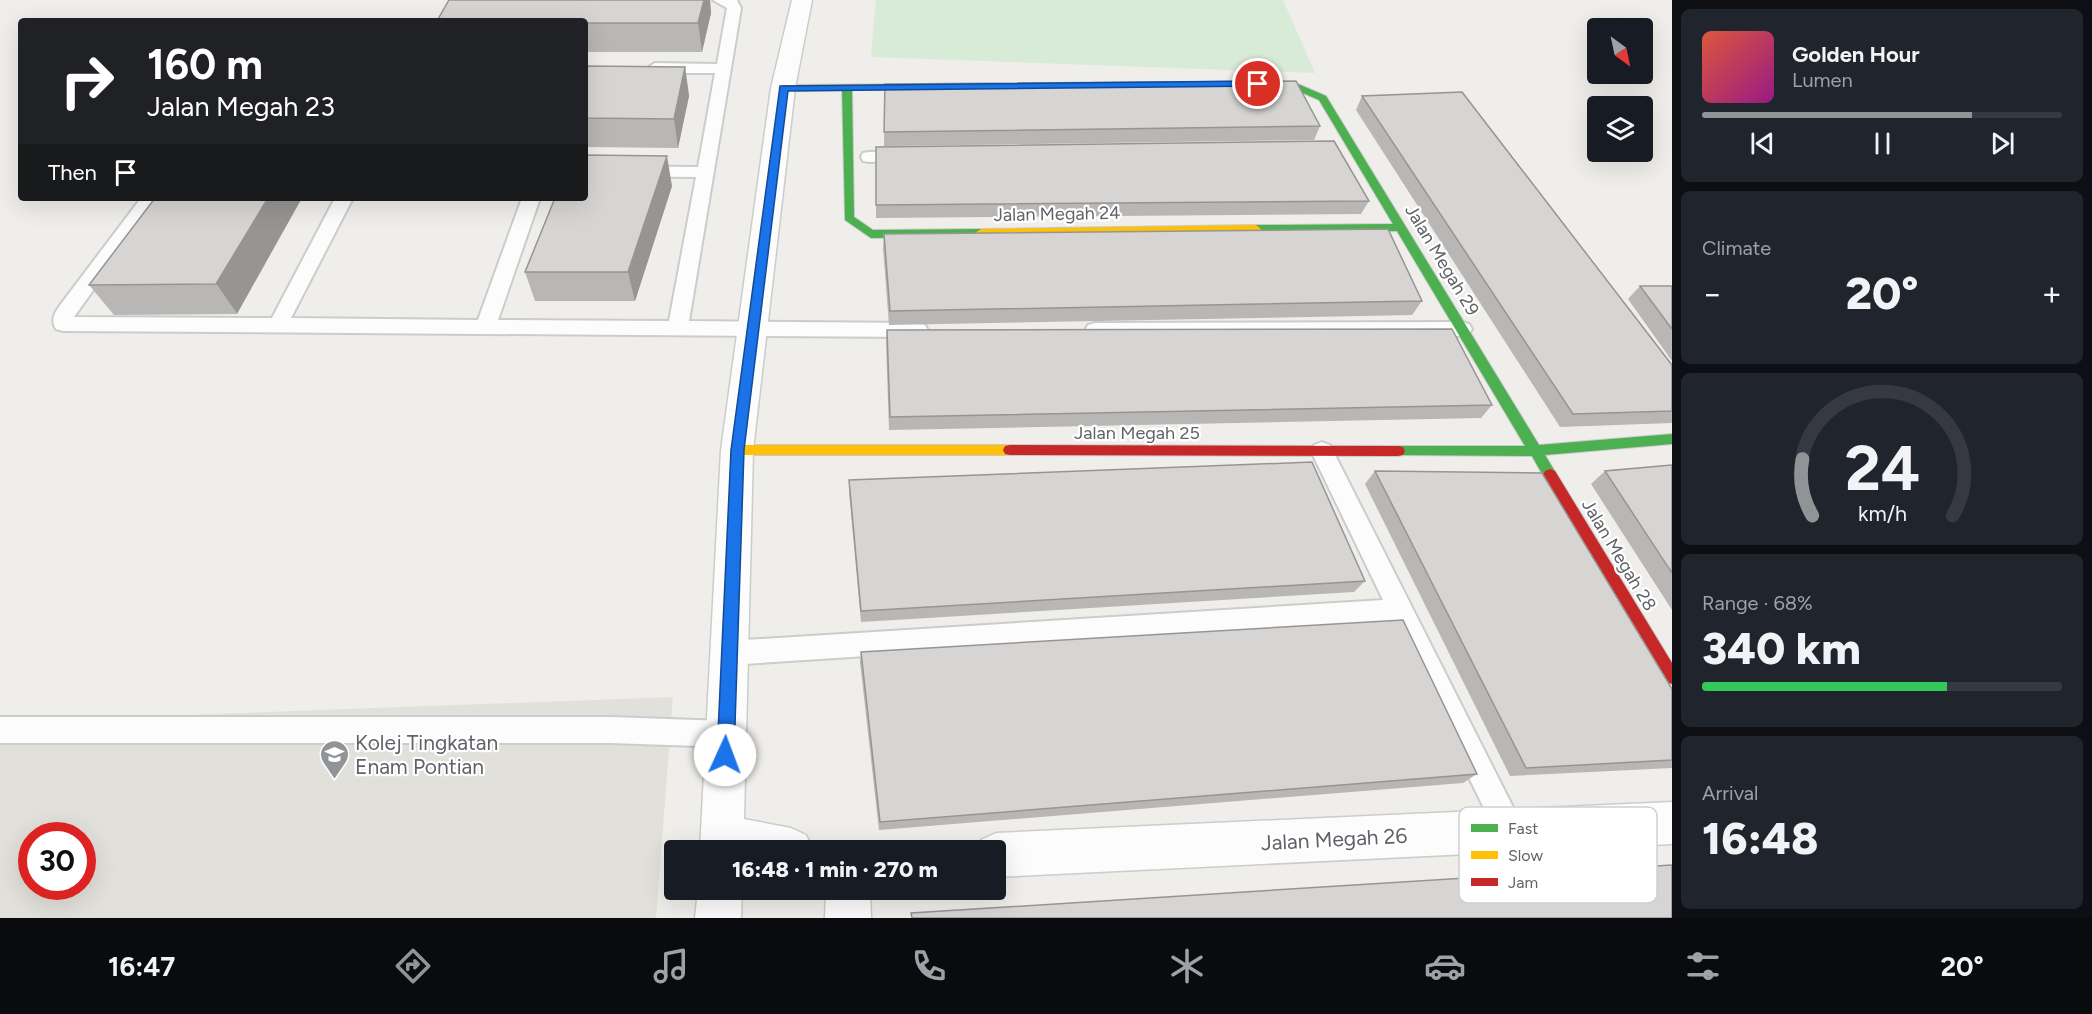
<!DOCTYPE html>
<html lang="en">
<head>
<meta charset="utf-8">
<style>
  :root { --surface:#171b24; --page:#20242c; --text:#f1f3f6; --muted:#9ea1a6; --line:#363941; --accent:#919496 }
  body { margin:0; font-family:Figtree,sans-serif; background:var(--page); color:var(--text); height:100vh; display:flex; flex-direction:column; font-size:22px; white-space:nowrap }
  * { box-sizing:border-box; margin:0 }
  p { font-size:20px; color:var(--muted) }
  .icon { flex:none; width:33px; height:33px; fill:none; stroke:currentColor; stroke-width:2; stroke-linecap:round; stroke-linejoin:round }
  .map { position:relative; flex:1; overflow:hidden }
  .sheet { display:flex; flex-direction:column; gap:9px; padding:9px; background:#0d0f14; width:420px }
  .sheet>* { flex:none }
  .banner { position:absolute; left:18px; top:18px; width:570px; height:183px; border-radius:6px; box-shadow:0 6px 24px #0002; background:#202124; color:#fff; overflow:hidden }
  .needle { width:39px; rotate:147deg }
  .tools { position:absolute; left:1587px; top:18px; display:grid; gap:12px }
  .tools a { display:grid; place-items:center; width:66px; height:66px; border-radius:6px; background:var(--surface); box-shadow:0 6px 24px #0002; font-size:30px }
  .speed { position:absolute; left:18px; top:822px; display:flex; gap:12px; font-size:30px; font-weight:700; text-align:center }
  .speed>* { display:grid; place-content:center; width:78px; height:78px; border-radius:50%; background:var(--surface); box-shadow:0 6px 24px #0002; line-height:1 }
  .speed .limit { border:9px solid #d22; background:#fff; color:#111 }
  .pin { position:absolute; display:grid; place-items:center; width:51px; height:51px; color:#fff; margin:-26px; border:3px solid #fff; border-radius:50%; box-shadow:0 2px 6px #0007 }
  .me { position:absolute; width:66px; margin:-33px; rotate:2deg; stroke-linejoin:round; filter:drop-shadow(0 0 4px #0008) }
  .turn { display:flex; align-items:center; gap:21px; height:126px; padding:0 30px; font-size:27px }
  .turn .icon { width:78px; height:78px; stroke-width:2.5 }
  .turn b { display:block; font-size:42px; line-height:51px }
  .then { display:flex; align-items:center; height:57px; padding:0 30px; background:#0003; gap:12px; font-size:22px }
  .big { font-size:45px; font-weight:800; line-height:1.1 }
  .sheet .tile { flex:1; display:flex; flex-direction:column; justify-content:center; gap:9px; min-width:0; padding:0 21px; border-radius:9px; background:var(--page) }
  .sheet .dial { align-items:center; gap:0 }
  .dial svg { height:156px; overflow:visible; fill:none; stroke:var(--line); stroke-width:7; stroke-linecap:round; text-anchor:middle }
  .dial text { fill:var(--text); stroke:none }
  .song { display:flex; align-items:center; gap:18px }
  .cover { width:72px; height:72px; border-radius:9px; background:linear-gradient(135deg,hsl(10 70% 55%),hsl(310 70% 35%)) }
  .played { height:6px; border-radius:3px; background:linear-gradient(90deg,var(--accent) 75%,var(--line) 75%) }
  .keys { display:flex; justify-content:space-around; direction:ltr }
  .heat { display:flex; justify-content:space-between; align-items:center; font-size:33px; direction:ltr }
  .charge { height:9px; border-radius:4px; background:linear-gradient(90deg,#34c759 68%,var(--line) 0) }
  .trip { position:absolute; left:664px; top:840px; width:342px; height:60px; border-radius:6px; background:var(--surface); box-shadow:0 6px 24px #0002; font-weight:800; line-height:60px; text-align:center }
  .tab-bar { display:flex; height:96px; justify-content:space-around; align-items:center; background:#090b0e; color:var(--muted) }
  .tab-bar .icon { width:42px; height:42px }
  .tab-bar .on { color:var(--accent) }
  .tab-bar b { font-size:27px; color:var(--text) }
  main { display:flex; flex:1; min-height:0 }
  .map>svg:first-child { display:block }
  .education { fill:#e2e0da; fill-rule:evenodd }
  .green { fill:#d8ebd6 }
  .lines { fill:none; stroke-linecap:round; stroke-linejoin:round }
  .lane-casing { stroke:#cbcccc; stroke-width:4 }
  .street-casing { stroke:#cbcccc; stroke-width:3 }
  .fast-casing { stroke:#cacacb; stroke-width:2 }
  .slow-casing { stroke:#cacacb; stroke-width:2 }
  .jam-casing { stroke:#cacacb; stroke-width:2 }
  .lane { fill:#fdfcfc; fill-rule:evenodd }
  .street { fill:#fdfcfc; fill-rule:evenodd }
  .fast { fill:#4caf50; fill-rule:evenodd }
  .slow { fill:#ffc107; fill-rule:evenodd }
  .jam { fill:#c62828; fill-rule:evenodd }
  .wall { fill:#b8b7b5 }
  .shaded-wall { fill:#969594 }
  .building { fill:#d6d5d3; stroke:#969594; stroke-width:1.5 }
  .route { fill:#1a73e8; stroke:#114b97; stroke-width:1.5 }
  .labels { text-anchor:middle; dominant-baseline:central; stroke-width:4.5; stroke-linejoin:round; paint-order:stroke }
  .street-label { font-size:18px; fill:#5f6368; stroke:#fff }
  .near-poi-label { font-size:21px; fill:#5f6368; stroke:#fff; text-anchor:start }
  .near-street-label { font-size:21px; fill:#5f6368; stroke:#fff }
  .key { fill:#fff; stroke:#cfd0d2; stroke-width:1.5 }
  .key-label { font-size:16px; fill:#5f6368 }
</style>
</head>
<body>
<main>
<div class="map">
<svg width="1672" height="918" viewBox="0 0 1672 918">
  <rect width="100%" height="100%" fill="#efeeea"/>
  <!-- education -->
  <path class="education" d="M673,697L656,918H0V722ZM32,836H82V886H32Z"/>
  <!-- green -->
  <path class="green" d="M876,0H1283L1315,73L871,57Z"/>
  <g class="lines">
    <defs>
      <g id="lane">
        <path d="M713,0H737L741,8L689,321L918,323L925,325L928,330L925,335L918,337L63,331L56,329C50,320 55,312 61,304L141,198H159L74,317L272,318L335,198H353L291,318L478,320L522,198H540L498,320L669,321L696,177L585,176V166L698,167L715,73H655L647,68L655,63L717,64L727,8Z"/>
        <path d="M907,151L913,152L915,156L913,160L869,162L863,161L861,157L863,153L869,152Z"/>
        <path d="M1462,322L1469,324L1472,329L1469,334L1462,336L1095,337L1088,335L1085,330L1088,325L1095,323Z"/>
        <path d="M1322,442L1330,445L1520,821L1525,831L1520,841L1510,846L1500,841L1393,622L729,665L720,662L716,653L720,644L729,641L1383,600L1311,451L1314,445Z"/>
        <path d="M0,717H610L726,721L736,724L740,734L736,744L726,747L610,743H0Z"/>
      </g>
      <g id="street">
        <path d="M792,0H812L795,88L753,450L744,819L791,828L806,835L813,850H700L721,450L771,88Z"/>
        <path d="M1672,802V844L996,877V850H976L981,840L996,833Z"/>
        <path d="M698,890H742L741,918H695Z"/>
        <path d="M826,890H870L871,918H825Z"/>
      </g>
      <g id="fast">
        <path d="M1254,81L1298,84L1326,96L1539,445L1672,434V444L1545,455L1557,475L1555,479H1545L1532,456L1393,455L1391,451L1393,447L1398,446H1525L1397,231L1252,232L1251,229L1256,225L1393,224L1319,100L1296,90L1251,86L1249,84Z"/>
        <path d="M847,85L852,88L854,217L873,230L981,229L987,233L985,236L871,238L845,220L842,88Z"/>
      </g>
      <g id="slow">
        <path d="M929,84L934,87L932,89L783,91L778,88L783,85Z"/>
        <path d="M1256,225L1261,229L1260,232L981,237L975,233L981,229Z"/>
        <path d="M737,445H1010L1015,446L1017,450L1015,454L1010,455H737L732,454L730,450L732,446Z"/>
      </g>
      <g id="jam">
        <path d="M1010,445L1398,446L1403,447L1405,451L1403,455L1398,456L1010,455L1005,454L1003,450L1005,446Z"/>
        <path d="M1550,469L1555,471L1672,663V684L1666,682L1545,479L1543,475L1545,471Z"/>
      </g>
    </defs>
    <!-- lane casing -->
    <use href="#lane" class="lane-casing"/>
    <!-- street casing -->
    <use href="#street" class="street-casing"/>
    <!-- fast casing -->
    <use href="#fast" class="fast-casing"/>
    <!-- slow casing -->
    <use href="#slow" class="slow-casing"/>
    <!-- jam casing -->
    <use href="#jam" class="jam-casing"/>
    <!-- lane -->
    <use href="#lane" class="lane"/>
    <!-- street -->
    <use href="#street" class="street"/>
    <!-- fast -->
    <use href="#fast" class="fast"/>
    <!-- slow -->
    <use href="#slow" class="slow"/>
    <!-- jam -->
    <use href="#jam" class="jam"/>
  </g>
  <!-- wall -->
  <g class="wall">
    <path d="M449,0H710L711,13L702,52H585V21Z"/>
    <path d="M585,66L685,67L689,96L678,148L585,147Z"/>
    <path d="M885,84L1320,126L1314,140L884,146Z"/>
    <path d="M1362,96L1672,365V423L1560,427L1356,110Z"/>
    <path d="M876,147L1369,201L1361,214L876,218Z"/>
    <path d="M672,186L635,301H535L525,272Z"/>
    <path d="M155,198L237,314L114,315L89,285Z"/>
    <path d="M884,234L1422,301L1412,315L889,325L883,248Z"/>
    <path d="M1640,286H1672V361L1628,299Z"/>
    <path d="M887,330L1492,405L1481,418L889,430L886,343Z"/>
    <path d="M1672,465V610L1591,484L1605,471Z"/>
    <path d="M1375,471L1672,689V768L1510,776L1365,484Z"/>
    <path d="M849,480L1365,581L1354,592L861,622L849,492Z"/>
    <path d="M861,652L1477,774L1463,783L879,830L860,662Z"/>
  </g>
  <!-- shaded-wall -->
  <g class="shaded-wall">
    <path d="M704,0H710L711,13L702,52L698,23Z"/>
    <path d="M685,67L689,96L678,148L674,119Z"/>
    <path d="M667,156L672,186L635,301L628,272Z"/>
    <path d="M268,198H302L237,314L216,284Z"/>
  </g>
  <!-- building -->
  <g class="building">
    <path d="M449,0H704L698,23H585V21H437Z"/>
    <path d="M585,66L685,67L674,119L585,118Z"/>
    <path d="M1296,81L1320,126L884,132L885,84Z"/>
    <path d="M1462,92L1672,365V411L1573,414L1362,96Z"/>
    <path d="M1334,141L1369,201L876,205V147Z"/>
    <path d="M585,155L667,156L628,272H525L555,198H585Z"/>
    <path d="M155,198H268L216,284L89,285Z"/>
    <path d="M1388,229L1422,301L890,311L884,234Z"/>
    <path d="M1640,286H1672V329Z"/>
    <path d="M1452,329L1492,405L890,417L887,330Z"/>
    <path d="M1312,462L1365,581L861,611L849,480Z"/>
    <path d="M1672,465V573L1605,471Z"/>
    <path d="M1375,471L1542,473L1672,689V760L1526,768Z"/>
    <path d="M1403,620L1477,774L880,822L861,652Z"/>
    <path d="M1672,865V918H912L911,913Z"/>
  </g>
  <!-- route -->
  <path class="route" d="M1258,81L1262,82V86L788,91L744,450L734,755L731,761L725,763L719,761L717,755L731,450L780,86Z"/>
  <!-- icons -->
  <defs>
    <symbol id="university-pin" viewBox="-11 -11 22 30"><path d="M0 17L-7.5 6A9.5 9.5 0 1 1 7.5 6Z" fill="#919496" stroke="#fff"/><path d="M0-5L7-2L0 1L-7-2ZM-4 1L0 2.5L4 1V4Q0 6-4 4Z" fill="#fff"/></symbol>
  </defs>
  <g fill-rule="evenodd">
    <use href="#university-pin" x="318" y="738" width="33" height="45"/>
  </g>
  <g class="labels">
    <!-- street labels -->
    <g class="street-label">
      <text transform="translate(1057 214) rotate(-1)">Jalan Megah 24</text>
      <text transform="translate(1442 260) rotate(59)">Jalan Megah 29</text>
      <text x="1137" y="433">Jalan Megah 25</text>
      <text transform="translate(1619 555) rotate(59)">Jalan Megah 28</text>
    </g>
    <!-- near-poi labels -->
    <g class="near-poi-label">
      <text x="355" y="742">Kolej Tingkatan<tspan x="355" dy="24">Enam Pontian</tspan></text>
    </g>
    <!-- near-street labels -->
    <g class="near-street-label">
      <text transform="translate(1334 839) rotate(-3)">Jalan Megah 26</text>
    </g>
  </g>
  <!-- legend -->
  <rect x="1459" y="807" width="198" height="96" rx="9" class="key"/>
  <rect x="1471" y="824" width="27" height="8" fill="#4caf50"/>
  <rect x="1471" y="851" width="27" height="8" fill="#ffc107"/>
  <rect x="1471" y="878" width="27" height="8" fill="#c62828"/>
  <g class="key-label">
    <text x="1508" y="834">Fast</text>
    <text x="1508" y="861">Slow</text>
    <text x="1508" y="888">Jam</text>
  </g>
</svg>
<div class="tools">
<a><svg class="needle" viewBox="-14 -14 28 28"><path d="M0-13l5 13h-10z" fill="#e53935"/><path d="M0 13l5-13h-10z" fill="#9ea1a6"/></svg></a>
<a><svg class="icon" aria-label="layers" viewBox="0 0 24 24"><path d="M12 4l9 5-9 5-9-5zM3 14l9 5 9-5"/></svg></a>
</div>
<div class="speed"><div class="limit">30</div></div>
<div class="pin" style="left:1258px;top:84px;background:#d93025"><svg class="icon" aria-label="arrive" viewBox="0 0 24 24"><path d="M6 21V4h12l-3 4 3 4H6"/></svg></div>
<svg class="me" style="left:725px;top:755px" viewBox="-20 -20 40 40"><circle r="19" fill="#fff"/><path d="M0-13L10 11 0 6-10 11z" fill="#1a73e8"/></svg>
<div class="trip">16:48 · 1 min · 270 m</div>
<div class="banner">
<div class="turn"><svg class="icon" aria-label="right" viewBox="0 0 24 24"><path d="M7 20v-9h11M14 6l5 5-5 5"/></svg><div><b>160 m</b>Jalan Megah 23</div></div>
<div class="then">Then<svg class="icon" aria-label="arrive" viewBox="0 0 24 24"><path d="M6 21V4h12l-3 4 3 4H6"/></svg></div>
</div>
</div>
<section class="sheet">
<div class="tile">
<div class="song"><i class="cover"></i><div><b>Golden Hour</b><p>Lumen</p></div></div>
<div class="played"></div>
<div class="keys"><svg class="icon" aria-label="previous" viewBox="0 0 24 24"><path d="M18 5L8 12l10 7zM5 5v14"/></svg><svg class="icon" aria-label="pause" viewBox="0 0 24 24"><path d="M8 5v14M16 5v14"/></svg><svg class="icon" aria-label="next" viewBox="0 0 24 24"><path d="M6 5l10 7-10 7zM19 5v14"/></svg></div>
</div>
<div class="tile"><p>Climate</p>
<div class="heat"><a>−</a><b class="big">20°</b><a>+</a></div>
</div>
<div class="tile dial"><svg viewBox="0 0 100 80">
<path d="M14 69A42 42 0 1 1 86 69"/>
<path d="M14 69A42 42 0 0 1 9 40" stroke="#919496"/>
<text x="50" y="56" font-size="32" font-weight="700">24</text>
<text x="50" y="72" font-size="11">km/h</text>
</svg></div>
<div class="tile"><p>Range · 68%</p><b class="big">340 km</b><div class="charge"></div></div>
<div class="tile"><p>Arrival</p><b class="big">16:48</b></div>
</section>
</main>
<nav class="tab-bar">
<b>16:47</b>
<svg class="icon on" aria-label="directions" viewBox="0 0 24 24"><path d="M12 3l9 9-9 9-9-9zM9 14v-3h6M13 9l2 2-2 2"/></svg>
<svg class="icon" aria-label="music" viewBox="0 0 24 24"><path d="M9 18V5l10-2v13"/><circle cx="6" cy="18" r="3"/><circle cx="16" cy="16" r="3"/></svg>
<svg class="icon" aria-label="phone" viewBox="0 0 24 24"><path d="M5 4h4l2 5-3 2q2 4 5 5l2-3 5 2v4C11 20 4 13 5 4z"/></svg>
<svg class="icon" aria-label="climate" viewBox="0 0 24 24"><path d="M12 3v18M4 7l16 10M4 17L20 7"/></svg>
<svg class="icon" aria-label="car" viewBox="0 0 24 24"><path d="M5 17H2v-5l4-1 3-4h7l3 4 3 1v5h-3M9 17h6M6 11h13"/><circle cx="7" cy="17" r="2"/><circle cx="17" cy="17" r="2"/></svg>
<svg class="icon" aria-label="filters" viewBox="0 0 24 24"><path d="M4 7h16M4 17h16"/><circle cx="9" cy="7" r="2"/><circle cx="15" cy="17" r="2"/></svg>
<b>20°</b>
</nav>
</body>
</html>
